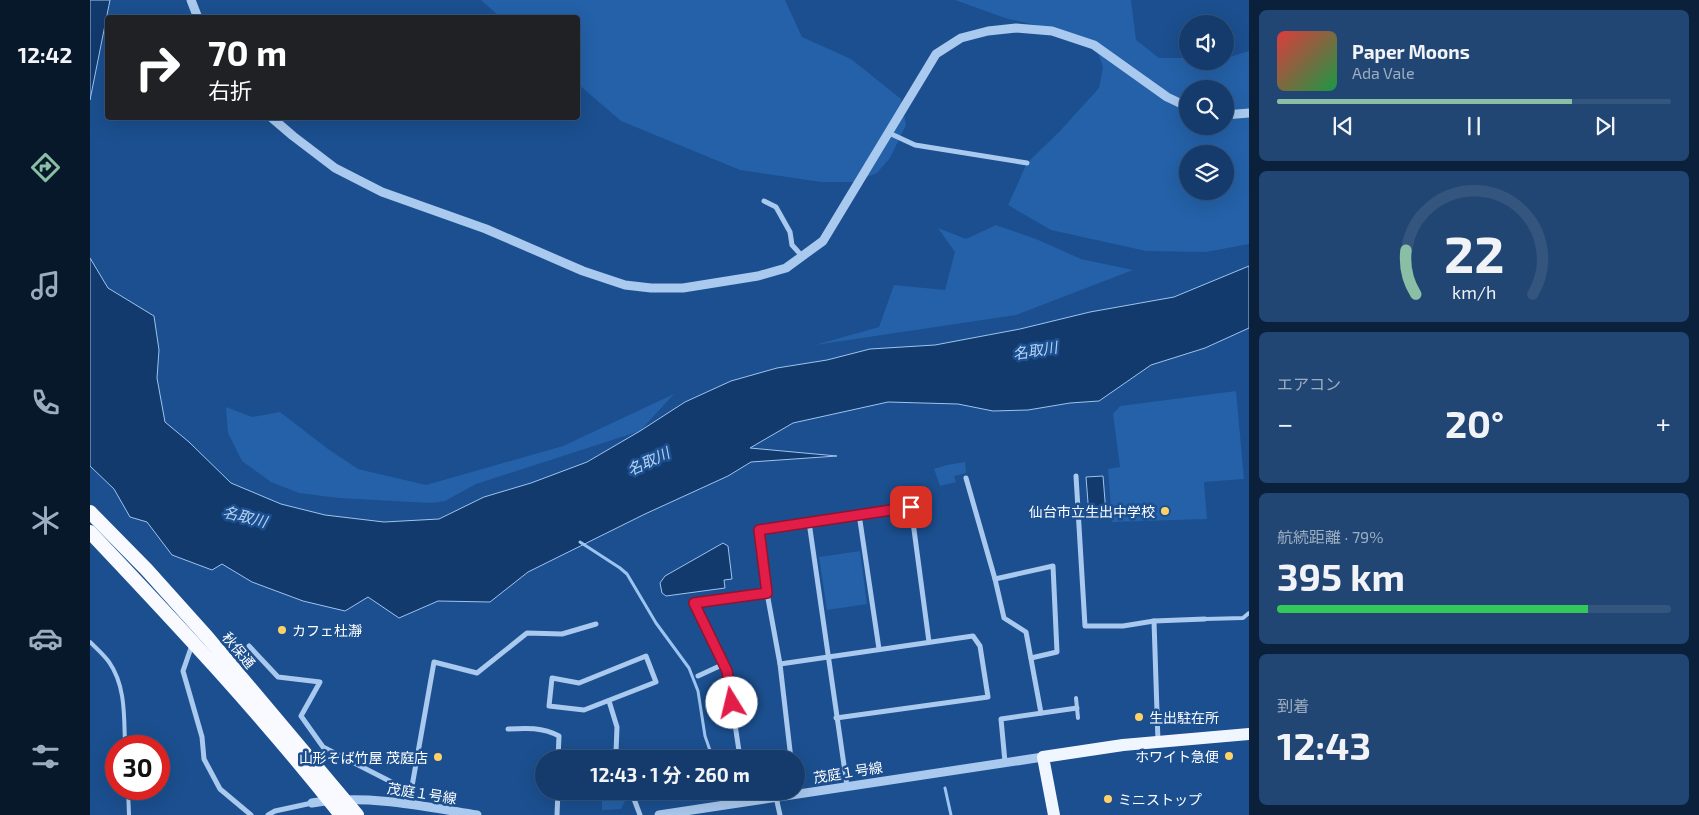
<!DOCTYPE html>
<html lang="ja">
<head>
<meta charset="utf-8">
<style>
  :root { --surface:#143b6b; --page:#214673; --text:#f1f3f6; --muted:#9dadc1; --line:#33557e; --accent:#8abfa5 }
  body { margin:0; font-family:"Exo 2","Noto Sans JP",sans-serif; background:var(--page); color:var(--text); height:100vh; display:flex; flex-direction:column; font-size:19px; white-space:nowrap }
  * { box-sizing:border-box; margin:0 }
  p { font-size:16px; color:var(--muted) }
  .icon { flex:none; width:28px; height:28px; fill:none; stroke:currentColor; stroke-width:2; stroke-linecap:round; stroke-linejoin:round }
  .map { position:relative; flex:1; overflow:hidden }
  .details { display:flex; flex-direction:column; gap:10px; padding:10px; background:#0b203b; width:450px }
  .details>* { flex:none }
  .banner { position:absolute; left:15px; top:15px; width:475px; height:105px; border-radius:5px; box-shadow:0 5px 20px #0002,0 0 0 1px var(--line); background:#202124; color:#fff; overflow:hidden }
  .buttons { position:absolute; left:1089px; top:15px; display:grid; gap:10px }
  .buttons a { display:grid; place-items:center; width:55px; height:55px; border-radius:50%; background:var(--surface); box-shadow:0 5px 20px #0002,0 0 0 1px var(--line); font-size:25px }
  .speed { position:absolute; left:15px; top:735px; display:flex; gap:10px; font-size:25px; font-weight:700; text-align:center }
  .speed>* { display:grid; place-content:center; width:65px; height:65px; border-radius:50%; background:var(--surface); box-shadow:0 5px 20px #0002,0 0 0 1px var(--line); line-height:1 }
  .speed .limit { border:8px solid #d22; background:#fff; color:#111 }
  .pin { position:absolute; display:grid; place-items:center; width:42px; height:42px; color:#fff; margin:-21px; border-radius:10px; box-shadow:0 2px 8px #0006 }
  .me { position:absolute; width:55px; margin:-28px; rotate:351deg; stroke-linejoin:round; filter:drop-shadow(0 0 4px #0008) }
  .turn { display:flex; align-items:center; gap:18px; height:105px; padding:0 20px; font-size:22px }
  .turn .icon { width:65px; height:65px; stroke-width:2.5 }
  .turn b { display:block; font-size:35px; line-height:42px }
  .big { font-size:38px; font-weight:700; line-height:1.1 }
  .details .widget { flex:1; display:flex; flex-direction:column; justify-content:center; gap:8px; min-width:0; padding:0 18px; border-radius:8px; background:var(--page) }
  .details .dial { align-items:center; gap:0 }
  .dial svg { height:130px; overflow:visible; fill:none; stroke:var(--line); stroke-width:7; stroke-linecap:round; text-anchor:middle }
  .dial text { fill:var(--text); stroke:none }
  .song { display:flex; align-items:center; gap:15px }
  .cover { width:60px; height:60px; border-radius:8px; background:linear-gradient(135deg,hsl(0 70% 55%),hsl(140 70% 35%)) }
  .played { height:5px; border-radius:2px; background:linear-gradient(90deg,var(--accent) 75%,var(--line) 75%) }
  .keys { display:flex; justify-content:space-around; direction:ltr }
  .heat { display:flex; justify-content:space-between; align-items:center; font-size:28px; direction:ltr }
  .charge { height:8px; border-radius:4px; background:linear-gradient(90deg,#34c759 79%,var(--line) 0) }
  .trip { position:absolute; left:445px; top:750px; width:270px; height:50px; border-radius:25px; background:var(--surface); box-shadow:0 5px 20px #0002,0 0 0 1px var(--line); font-weight:700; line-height:50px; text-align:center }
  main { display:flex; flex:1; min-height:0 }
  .dock { display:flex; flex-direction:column; width:90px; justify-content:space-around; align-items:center; background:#08182b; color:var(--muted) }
  .dock .icon { width:35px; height:35px }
  .dock .selected { color:var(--accent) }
  .dock b { font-size:22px; color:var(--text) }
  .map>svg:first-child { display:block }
  .green { fill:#2461a8; fill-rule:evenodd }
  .water { fill:#123a6d; stroke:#9cc4f0 }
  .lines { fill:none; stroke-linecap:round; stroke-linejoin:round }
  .stream { stroke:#9cc4f0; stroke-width:3 }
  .service { stroke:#a9c9ee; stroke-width:4 }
  .minor { stroke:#a9c9ee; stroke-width:5 }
  .tertiary { stroke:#a9c9ee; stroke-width:9 }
  .primary { stroke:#f0f6ff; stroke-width:12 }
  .trunk { stroke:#f8faff; stroke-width:14 }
  .route-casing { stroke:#92132f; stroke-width:12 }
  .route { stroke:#e11d48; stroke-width:9 }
  .poi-dot { fill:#ffd166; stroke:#1b4f8f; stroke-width:2 }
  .labels { text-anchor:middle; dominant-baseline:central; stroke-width:5; stroke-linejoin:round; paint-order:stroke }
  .poi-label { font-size:14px; fill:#fff; stroke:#1b4f8f; text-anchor:end }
  .street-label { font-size:14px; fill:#fff; stroke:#1b4f8f }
  .water-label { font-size:15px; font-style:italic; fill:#b5d3f5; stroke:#1b4f8f }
</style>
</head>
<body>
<main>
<nav class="dock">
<b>12:42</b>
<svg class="icon selected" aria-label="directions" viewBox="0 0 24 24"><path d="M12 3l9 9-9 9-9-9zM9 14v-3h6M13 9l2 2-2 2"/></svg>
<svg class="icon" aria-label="music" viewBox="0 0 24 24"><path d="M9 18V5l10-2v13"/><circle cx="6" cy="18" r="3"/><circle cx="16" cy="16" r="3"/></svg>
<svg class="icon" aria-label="phone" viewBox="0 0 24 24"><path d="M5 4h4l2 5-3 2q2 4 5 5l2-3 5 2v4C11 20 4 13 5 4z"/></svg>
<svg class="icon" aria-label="climate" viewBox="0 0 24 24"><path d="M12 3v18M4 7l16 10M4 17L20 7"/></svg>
<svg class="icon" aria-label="car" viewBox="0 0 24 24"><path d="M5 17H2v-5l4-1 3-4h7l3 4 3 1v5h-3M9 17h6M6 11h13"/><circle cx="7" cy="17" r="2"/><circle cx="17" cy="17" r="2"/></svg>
<svg class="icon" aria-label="filters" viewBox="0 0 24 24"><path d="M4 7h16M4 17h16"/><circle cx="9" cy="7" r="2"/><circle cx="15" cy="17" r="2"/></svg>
</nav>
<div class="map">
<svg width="1159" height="815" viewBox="0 0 1159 815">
  <rect width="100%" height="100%" fill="#1b4f8f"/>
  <!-- green -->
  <g class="green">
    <path d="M391,0H695L712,37L761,59L811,99L816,125L800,158L787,173L764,182H731L650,170L531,121L488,84V18L410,17Z"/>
    <path d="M865,0H1041L1046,40L1069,58H1097L1098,61H1135V58L1140,57L1159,51V244L1116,252L1056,251L961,230L918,205L937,163L969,132L1009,88L1013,67L1004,42L976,32L915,18ZM1098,89H1135V126H1098ZM1098,154H1135V191H1098Z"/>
    <path d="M906,225L946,239L991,259L1043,270L926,315L725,345L789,327L804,285L855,290L865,252L848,228L876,239Z"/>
    <path d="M1146,391L1154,479L1114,482L1117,519L1022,522L1018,469L1030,467L1023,414L1030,406Z"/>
    <path d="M584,394L550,431L386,484L355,501L341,503L248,498L209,493L181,482L152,461L138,433L136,407L162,417L190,412L238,449L268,469L336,485L473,446Z"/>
    <path d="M875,462L876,473L864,476L866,482L850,486L844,469L857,465Z"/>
    <path d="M770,551L777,604L737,610L729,557Z"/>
    <path d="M512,794H532L535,801L531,809L512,810Z"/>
  </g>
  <!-- water -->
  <g class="water">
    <path d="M0,0H20L0,100Z"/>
    <path d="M0,258L18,288L64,316L69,350L67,378L75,422L99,442L141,483L191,504L235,515L294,522L349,519L394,497L441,483L497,462L550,431L595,402L641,381L687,368L737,360L780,349L845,345L930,329L1000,312L1084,297L1159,266V328L1115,348L1061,365L1009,401L980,403L938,410L903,411L868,404L798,402L703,423L660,448L747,456L661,462L638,476L555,514L438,572L400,602L348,601L309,618L278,597L255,611L213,601L162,582L132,564L122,570L82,555L57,522L40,517L24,489L0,466Z"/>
    <path d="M1013,476L1016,513L999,515L996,477Z"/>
    <path d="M633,543L638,546L642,579L634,580L635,588L576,596L572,593L570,583L575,576Z"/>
  </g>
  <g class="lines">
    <!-- stream -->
    <g class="stream">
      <path d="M490,542L530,568L537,574L566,623L599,668L608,691L615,736L623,759"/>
      <path d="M855,788L861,815"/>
      <path d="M636,791L637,793"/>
    </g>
    <!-- service -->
    <g class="service">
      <path d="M1115,619L1153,618L1159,613"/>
      <path d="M0,642C6,648 14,655 19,662C36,686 34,718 35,746"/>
      <path d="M986,698L988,718"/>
      <path d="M38,789L39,815"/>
    </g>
    <!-- minor -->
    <g class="minor">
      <path d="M799,133L825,145L937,163"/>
      <path d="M674,201L686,207L700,232L702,245L712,256"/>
      <path d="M986,476L995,626H1033L1064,621L1115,619"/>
      <path d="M876,478L905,579L914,618L936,632L951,713"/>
      <path d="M769,514L789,649"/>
      <path d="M719,522L757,786"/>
      <path d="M905,579L963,566L967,652L941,658"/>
      <path d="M1064,621L1068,742"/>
      <path d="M102,645L93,671L112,737L114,759L130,789L161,815"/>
      <path d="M159,646L188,677L230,682L211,716L233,747L321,792V804"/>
      <path d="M556,656L566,682L494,710L459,706L462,678L489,683Z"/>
      <path d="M690,664L883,636L890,646L898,697L746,718"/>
      <path d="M608,676L634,664"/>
      <path d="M519,701L527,727L526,752L529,759"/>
      <path d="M418,729C436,728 452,727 469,736L468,759"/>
      <path d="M654,759L649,751L637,671L604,603L677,593"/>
      <path d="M701,759L690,664L677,593L669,530L821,507L839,642"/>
      <path d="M915,762L911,719L987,708"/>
      <path d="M541,791L550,815"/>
      <path d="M321,792L344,662L387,673L437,633L472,634L506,624"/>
      <path d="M686,797L690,815"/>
      <path d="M178,815L185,811L222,803"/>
      <path d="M467,815L468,791"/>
    </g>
    <!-- tertiary -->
    <g class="tertiary">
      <path d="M101,0L108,18"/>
      <path d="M1135,115L1159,113"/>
      <path d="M182,118L203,136L245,168L292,192L396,229L493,271L535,285L561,288H593L668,276L696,268L733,241L846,54L871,38L898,31L926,28L962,31L1004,45L1077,97L1098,107"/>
      <path d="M222,803C278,794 332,806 387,815"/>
      <path d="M569,815L953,757"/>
    </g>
    <!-- primary -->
    <path class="primary" d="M964,815L953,757L1033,745L1159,734"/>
    <!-- trunk -->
    <g class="trunk">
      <path d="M0,512L57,570L118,638L267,815"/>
      <path d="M0,532C87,624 173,716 251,815"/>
    </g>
  </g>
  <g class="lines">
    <defs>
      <path id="route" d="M642,703L637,671L604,603L677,593L669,530L821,507"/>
    </defs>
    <!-- route casing -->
    <use href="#route" class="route-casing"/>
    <!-- route -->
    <use href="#route" class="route"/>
  </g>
  <!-- markers -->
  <g class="poi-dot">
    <circle cx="1075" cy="511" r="5"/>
    <circle cx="192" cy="630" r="5"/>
    <circle cx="1049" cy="717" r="5"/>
    <circle cx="1139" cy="756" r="5"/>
    <circle cx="348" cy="757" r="5"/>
    <circle cx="1018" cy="799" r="5"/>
  </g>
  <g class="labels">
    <!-- poi labels -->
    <g class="poi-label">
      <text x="1065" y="511">仙台市立生出中学校</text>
      <text x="202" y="630" text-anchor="start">カフェ杜瀞</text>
      <text x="1059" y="717" text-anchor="start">生出駐在所</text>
      <text x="1129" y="756">ホワイト急便</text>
      <text x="338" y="757">山形そば竹屋 茂庭店</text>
      <text x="1028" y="799" text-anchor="start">ミニストップ</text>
    </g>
    <!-- street labels -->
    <g class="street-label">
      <text transform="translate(149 650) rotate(50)">秋保通</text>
      <text transform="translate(758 772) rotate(-9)">茂庭１号線</text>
      <text transform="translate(332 793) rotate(9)">茂庭１号線</text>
    </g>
    <!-- water labels -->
    <g class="water-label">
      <text transform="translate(945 350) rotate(-9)">名取川</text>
      <text transform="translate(558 461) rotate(-25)">名取川</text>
      <text transform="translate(155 516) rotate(14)">名取川</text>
    </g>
  </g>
</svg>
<div class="buttons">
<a><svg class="icon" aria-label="sound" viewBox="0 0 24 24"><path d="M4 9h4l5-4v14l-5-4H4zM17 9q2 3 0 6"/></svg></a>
<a><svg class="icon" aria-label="search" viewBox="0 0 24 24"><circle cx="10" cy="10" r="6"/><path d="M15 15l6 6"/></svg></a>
<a><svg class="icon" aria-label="layers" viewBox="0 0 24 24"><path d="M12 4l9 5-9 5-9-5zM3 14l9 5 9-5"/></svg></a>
</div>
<div class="speed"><div class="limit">30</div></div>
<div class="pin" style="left:821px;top:507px;background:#d93025"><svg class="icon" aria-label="arrive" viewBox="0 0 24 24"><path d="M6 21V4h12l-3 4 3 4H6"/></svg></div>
<svg class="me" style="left:642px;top:703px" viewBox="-20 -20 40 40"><circle r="19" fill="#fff"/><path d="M0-13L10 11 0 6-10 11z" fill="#e11d48"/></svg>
<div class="trip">12:43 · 1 分 · 260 m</div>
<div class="banner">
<div class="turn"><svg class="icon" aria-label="right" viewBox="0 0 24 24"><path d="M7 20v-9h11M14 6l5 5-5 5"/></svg><div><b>70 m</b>右折</div></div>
</div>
</div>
<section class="details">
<div class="widget">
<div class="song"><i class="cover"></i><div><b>Paper Moons</b><p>Ada Vale</p></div></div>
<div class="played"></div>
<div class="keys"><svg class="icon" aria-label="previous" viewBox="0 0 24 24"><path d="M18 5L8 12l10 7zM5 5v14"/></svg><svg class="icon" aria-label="pause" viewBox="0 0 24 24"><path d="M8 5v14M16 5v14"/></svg><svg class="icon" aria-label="next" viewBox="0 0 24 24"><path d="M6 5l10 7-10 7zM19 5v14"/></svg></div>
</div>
<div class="widget dial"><svg viewBox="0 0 100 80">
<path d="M14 69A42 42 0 1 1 86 69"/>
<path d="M14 69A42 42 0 0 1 8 42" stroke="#8abfa5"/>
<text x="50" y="56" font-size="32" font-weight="700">22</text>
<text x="50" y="72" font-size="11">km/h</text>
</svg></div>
<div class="widget"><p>エアコン</p>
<div class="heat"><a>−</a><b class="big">20°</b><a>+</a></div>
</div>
<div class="widget"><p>航続距離 · 79%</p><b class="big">395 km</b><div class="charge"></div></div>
<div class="widget"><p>到着</p><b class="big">12:43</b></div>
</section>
</main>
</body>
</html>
